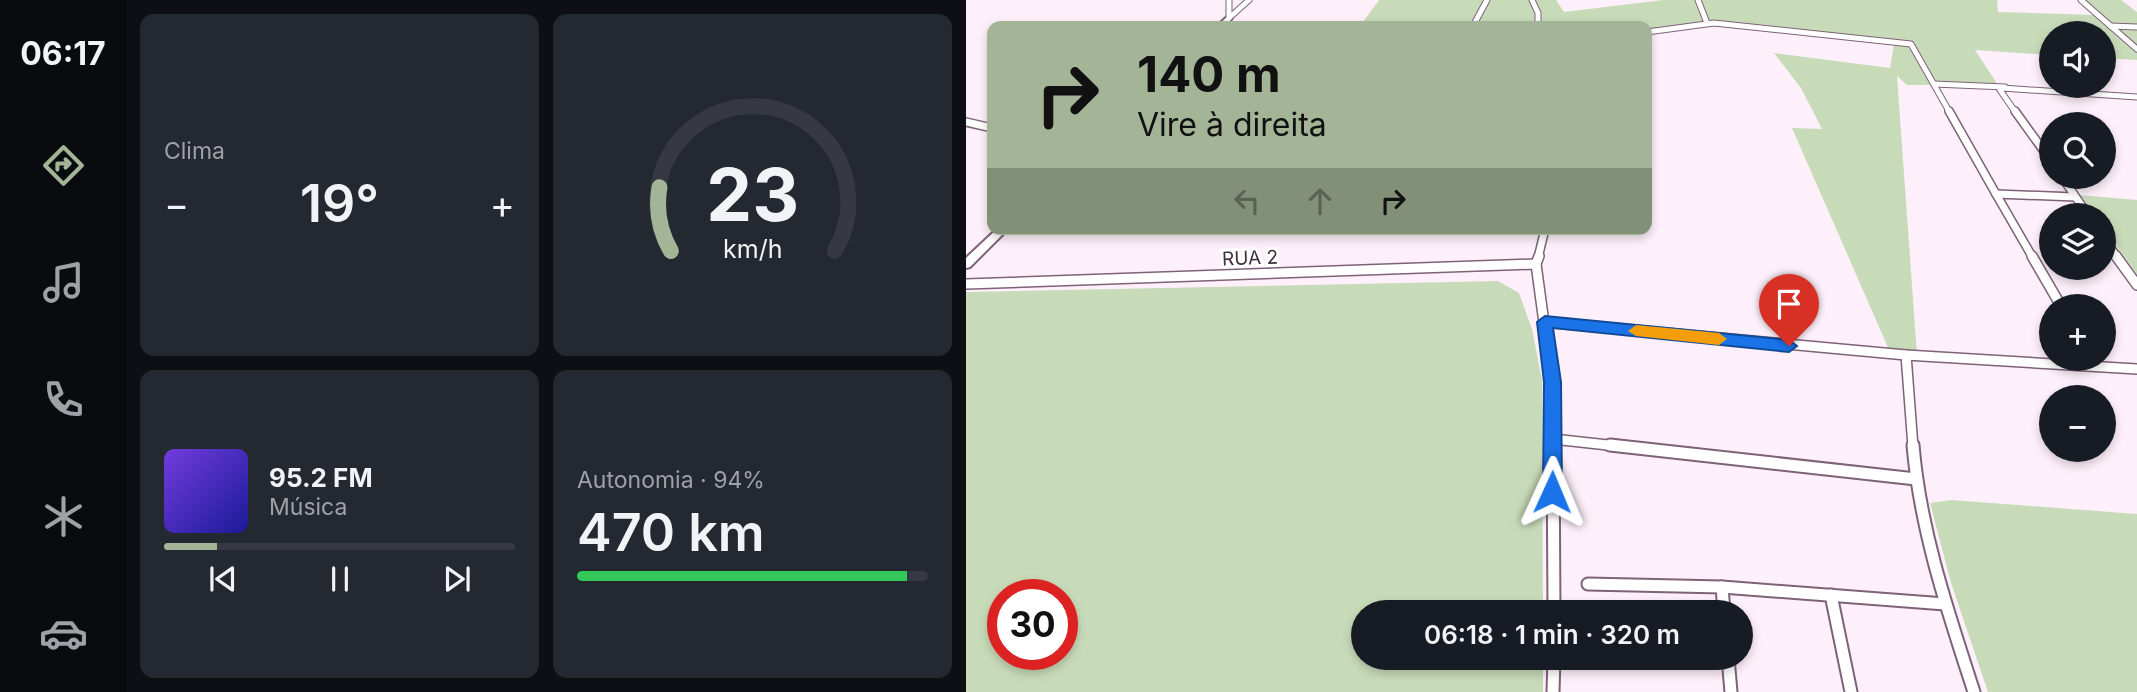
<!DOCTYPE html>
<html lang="pt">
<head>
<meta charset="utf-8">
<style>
  :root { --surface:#171b24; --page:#242831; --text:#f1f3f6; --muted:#9ea1a6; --line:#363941; --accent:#a4b597 }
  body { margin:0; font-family:Inter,sans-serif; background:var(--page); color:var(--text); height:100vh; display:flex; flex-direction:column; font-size:26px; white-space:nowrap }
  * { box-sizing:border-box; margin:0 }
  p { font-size:23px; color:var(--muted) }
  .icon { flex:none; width:38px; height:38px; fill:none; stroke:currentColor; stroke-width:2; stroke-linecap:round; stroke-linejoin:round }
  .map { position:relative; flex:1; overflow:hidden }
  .drawer { display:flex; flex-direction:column; gap:14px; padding:14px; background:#0d0f14; width:840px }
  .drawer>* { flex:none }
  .banner { position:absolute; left:21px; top:21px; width:665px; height:214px; border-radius:14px; box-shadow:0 4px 10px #0003; background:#a4b597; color:#111; overflow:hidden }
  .controls { position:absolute; left:1073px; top:21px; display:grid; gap:14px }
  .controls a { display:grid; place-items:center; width:77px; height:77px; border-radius:50%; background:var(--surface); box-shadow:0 4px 10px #0003; font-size:35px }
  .speed { position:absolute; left:21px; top:579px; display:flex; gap:14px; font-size:35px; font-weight:700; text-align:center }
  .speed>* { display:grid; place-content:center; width:91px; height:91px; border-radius:50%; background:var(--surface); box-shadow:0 4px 10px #0003; line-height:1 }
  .speed .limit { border:10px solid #d22; background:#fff; color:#111 }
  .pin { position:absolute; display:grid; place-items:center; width:60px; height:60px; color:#fff; margin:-72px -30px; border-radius:50% 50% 50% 0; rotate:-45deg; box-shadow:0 0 7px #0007 }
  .pin .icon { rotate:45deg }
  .me { position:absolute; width:77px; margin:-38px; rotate:1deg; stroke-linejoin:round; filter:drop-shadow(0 0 5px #0008) }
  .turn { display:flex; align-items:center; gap:24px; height:147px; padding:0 35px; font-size:32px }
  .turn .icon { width:91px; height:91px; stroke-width:2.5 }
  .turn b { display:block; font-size:49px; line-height:60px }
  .lanes { display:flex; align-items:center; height:66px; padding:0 35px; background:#0003; justify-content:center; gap:35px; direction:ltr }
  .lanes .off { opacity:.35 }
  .big { font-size:52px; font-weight:600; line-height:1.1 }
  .drawer .card { flex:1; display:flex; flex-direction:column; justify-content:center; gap:10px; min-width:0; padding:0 24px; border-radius:14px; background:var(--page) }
  .drawer .dial { align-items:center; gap:0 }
  .dial svg { height:182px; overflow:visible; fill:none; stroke:var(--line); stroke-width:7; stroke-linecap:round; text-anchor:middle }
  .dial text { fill:var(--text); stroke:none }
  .song { display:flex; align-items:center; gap:21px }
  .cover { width:84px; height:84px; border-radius:10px; background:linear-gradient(135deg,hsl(260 70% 55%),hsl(240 70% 35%)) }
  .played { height:7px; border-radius:4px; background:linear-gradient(90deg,var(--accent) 15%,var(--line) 15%) }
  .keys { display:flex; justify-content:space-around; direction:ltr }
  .heat { display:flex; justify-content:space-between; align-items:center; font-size:38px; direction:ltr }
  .charge { height:10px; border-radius:5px; background:linear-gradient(90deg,#34c759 94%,var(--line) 0) }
  .drawer .tiles { flex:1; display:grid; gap:14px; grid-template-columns:repeat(2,1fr) }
  .trip { position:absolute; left:385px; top:600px; width:402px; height:70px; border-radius:35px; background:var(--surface); box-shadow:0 4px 10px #0003; font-weight:600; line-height:70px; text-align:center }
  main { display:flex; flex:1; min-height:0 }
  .dock { display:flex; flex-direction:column; width:126px; justify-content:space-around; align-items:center; background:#090b0e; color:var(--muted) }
  .dock .icon { width:49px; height:49px }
  .dock .active { color:var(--accent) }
  .dock b { font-size:32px; color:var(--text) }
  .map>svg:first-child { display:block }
  .green { fill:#c8dbb9; fill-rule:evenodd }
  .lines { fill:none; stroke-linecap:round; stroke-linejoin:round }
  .street-far3-casing { stroke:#7e6278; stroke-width:7 }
  .street-far2-casing { stroke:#7e6278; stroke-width:10 }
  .street-far1-casing { stroke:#7e6278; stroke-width:12 }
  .street-casing { stroke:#7e6278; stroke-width:15 }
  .secondary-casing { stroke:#7e6278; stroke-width:4 }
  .street-far3 { stroke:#fff; stroke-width:5 }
  .street-far2 { stroke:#fff; stroke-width:7 }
  .street-far1 { stroke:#fff; stroke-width:9 }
  .street { stroke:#fff; stroke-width:11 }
  .secondary { fill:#fff; fill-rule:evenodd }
  .route { fill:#1a73e8; stroke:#114b97; stroke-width:2 }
  .slow { fill:#f59e0b }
  .labels { text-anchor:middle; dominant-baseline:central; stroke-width:6; stroke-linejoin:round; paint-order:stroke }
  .street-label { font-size:19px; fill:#3c2f39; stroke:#fff }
</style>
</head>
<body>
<main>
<nav class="dock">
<b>06:17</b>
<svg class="icon active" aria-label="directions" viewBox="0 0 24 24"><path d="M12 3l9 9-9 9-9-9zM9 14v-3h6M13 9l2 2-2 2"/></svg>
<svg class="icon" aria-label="music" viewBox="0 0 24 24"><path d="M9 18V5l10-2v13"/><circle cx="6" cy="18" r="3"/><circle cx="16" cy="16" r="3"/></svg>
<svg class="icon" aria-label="phone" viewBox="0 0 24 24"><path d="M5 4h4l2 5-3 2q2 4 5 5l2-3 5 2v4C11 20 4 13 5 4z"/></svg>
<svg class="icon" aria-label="climate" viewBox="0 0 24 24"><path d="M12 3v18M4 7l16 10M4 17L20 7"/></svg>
<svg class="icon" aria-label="car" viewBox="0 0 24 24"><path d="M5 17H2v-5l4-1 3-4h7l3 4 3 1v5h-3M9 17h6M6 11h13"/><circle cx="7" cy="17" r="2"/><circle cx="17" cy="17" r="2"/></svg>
</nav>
<section class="drawer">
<div class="tiles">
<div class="card"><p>Clima</p>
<div class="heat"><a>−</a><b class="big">19°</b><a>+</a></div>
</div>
<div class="card dial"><svg viewBox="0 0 100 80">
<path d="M14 69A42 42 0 1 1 86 69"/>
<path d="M14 69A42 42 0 0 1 9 41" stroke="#a4b597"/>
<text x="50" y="56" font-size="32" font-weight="700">23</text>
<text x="50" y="72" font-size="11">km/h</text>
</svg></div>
<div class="card">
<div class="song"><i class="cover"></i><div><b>95.2 FM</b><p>Música</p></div></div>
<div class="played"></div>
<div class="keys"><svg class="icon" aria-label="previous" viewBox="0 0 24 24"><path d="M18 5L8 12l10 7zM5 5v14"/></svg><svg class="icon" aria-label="pause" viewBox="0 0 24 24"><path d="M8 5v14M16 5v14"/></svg><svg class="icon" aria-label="next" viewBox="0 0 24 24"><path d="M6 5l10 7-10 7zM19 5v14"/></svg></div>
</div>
<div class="card"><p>Autonomia · 94%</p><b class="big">470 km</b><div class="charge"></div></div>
</div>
</section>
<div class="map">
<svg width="1171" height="692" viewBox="0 0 1171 692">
  <rect width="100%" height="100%" fill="#fef0fa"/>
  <!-- green -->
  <g class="green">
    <path d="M413,0H518L504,26H394Z"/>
    <path d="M521,0H566L570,8L572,26H507Z"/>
    <path d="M568,0H590L598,12L697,0H1031L1032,12L1129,15L1171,51V60L1138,58V33H1085V55L1009,50L1032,85H941L931,76L951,355L924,352L826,128L856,129L835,88L808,53L924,68L928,44L744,22L681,32V26H574Z"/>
    <path d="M1119,0H1155L1171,12V46Z"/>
    <path d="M1114,195L1171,200V274L1138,229V215H1128Z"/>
    <path d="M532,281L553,293L566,329L576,380L577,612H397V658H577V692H0V292ZM37,595H96V654H37Z"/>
    <path d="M985,500L1171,514V692H1022L985,583L964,503Z"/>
  </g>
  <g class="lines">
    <defs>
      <g id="street-far3">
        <path d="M263,0V18"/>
        <path d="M566,0L572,13V26"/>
        <path d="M732,0L741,23"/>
        <path d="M1115,0L1171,49"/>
        <path d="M263,18L283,0"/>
        <path d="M507,26L521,0"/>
        <path d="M1144,26L1171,27"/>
        <path d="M681,32L748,23L945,44L984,113"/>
        <path d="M968,84L1039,87"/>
        <path d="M1050,113L1034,90L1036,88L1171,97"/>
      </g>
      <g id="street-far2">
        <path d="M983,111L1030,194"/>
        <path d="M1049,111L1085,161"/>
        <path d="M0,122L26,128"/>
        <path d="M1096,177L1122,215"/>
        <path d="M1138,239L1152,258"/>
        <path d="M572,258L579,229"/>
        <path d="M1067,258L1030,194L1109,197"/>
      </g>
      <g id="street-far1">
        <path d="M573,256L570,264L586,382L587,447"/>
        <path d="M1066,256L1095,306"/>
        <path d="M1150,256L1171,285"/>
        <path d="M0,284L570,264"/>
        <path d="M579,322L940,355L1171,369"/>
        <path d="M940,355L947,447"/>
        <path d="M587,439L660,447"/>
      </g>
      <g id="street">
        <path d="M587,445L588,612"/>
        <path d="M644,445L950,479"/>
        <path d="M947,445C954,530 982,612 1008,692"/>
        <path d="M622,584L756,587L979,604"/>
        <path d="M756,587L758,612"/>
        <path d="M865,595L885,692"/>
        <path d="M762,658L765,692"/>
        <path d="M587,692L588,658"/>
      </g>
      <g id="secondary">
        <path d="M261,17L266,18L258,26H251Z"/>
        <path d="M31,229H42L4,267L0,268V258Z"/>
      </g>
    </defs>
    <!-- street-far3 casing -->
    <use href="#street-far3" class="street-far3-casing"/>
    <!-- street-far2 casing -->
    <use href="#street-far2" class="street-far2-casing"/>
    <!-- street-far1 casing -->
    <use href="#street-far1" class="street-far1-casing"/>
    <!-- street casing -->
    <use href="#street" class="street-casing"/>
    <!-- secondary casing -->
    <use href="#secondary" class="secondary-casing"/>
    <!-- street-far3 -->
    <use href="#street-far3" class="street-far3"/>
    <!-- street-far2 -->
    <use href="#street-far2" class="street-far2"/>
    <!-- street-far1 -->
    <use href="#street-far1" class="street-far1"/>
    <!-- street -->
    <use href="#street" class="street"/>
    <!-- secondary -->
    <use href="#secondary" class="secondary"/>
  </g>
  <!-- route -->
  <path class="route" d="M579,316L823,340L831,346L823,352L587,328L595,382L596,492L593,498L586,501L580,498L577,492L578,382L571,322Z"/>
  <!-- slow -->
  <path class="slow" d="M670,325L753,333L761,339L753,345L670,336L662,331Z"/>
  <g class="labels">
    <!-- street labels -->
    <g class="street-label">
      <text transform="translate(284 258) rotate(-2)">RUA 2</text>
    </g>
  </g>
</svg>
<div class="controls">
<a><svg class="icon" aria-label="sound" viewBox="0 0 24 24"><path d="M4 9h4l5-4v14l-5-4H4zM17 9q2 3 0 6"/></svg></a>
<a><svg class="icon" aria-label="search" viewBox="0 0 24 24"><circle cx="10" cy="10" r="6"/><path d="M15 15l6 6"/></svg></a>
<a><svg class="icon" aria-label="layers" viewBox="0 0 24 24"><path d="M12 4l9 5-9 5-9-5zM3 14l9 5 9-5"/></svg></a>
<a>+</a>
<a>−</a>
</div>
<div class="speed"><div class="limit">30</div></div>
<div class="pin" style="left:823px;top:346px;background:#d93025"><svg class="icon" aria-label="arrive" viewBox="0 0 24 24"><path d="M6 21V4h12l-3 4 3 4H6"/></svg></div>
<svg class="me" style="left:586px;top:492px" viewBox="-20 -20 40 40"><path d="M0-17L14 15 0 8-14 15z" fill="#1a73e8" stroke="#fff" stroke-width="4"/></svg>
<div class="trip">06:18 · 1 min · 320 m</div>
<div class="banner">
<div class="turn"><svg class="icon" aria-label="right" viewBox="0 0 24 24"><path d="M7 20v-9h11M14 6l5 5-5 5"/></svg><div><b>140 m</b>Vire à direita</div></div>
<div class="lanes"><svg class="icon off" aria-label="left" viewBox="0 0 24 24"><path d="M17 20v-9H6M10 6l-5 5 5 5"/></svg><svg class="icon off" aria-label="ahead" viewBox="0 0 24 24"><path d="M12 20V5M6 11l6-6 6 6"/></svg><svg class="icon" aria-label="right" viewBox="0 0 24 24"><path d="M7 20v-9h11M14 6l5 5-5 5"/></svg></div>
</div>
</div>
</main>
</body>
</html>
